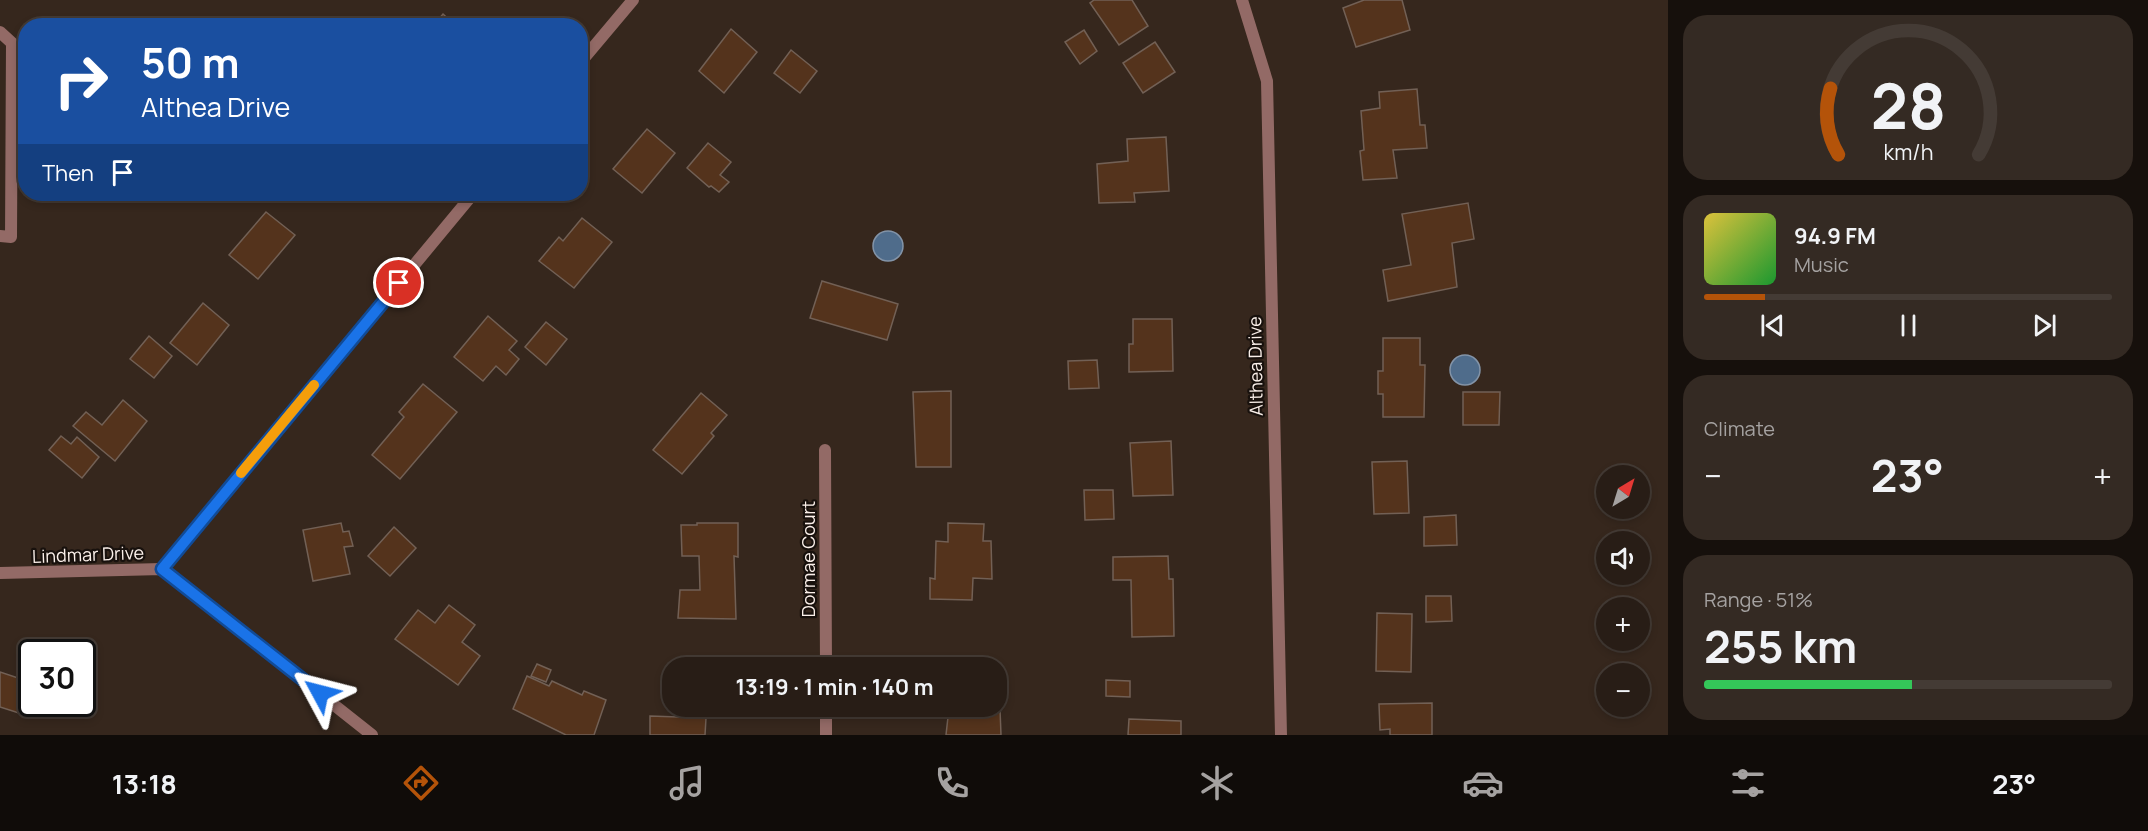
<!DOCTYPE html>
<html lang="en">
<head>
<meta charset="utf-8">
<style>
  :root { --surface:#281d16; --page:#342a23; --text:#f1f3f6; --muted:#a5a2a1; --line:#443b35; --accent:#b45309 }
  body { margin:0; font-family:Manrope,sans-serif; background:var(--page); color:var(--text); height:100vh; display:flex; flex-direction:column; font-size:22px; white-space:nowrap }
  * { box-sizing:border-box; margin:0 }
  p { font-size:20px; color:var(--muted) }
  .icon { flex:none; width:33px; height:33px; fill:none; stroke:currentColor; stroke-width:2; stroke-linecap:round; stroke-linejoin:round }
  .map { position:relative; flex:1; overflow:hidden }
  .sheet { display:flex; flex-direction:column; gap:15px; padding:15px; background:#16100c; width:480px }
  .sheet>* { flex:none }
  .hud { position:absolute; left:18px; top:18px; width:570px; height:183px; border-radius:24px; box-shadow:0 3px 9px #0003,0 0 0 2px var(--line); background:#1a4fa0; color:#fff; overflow:hidden }
  .needle { width:39px; rotate:38deg }
  .fabs { position:absolute; left:1596px; top:465px; display:grid; gap:12px }
  .fabs a { display:grid; place-items:center; width:54px; height:54px; border-radius:50%; background:var(--surface); box-shadow:0 3px 9px #0003,0 0 0 2px var(--line); font-size:30px }
  .speed { position:absolute; left:18px; top:639px; display:flex; gap:12px; font-size:30px; font-weight:700; text-align:center }
  .speed>* { display:grid; place-content:center; width:78px; height:78px; border-radius:50%; background:var(--surface); box-shadow:0 3px 9px #0003,0 0 0 2px var(--line); line-height:1 }
  .speed .limit { border:3px solid #111; border-radius:9px; background:#fff; color:#111 }
  .pin { position:absolute; display:grid; place-items:center; width:51px; height:51px; color:#fff; margin:-26px; border:3px solid #fff; border-radius:50%; box-shadow:0 2px 6px #0007 }
  .me { position:absolute; width:66px; margin:-33px; rotate:308deg; stroke-linejoin:round; filter:drop-shadow(0 0 4px #0008) }
  .turn { display:flex; align-items:center; gap:21px; height:126px; padding:0 24px; font-size:27px }
  .turn .icon { width:78px; height:78px; stroke-width:2.5 }
  .turn b { display:block; font-size:42px; line-height:51px }
  .then { display:flex; align-items:center; height:57px; padding:0 24px; background:#0003; gap:12px; font-size:22px }
  .big { font-size:45px; font-weight:700; line-height:1.1 }
  .sheet .tile { flex:1; display:flex; flex-direction:column; justify-content:center; gap:9px; min-width:0; padding:0 21px; border-radius:24px; background:var(--page) }
  .sheet .dial { align-items:center; gap:0 }
  .dial svg { height:156px; overflow:visible; fill:none; stroke:var(--line); stroke-width:7; stroke-linecap:round; text-anchor:middle }
  .dial text { fill:var(--text); stroke:none }
  .song { display:flex; align-items:center; gap:18px }
  .cover { width:72px; height:72px; border-radius:9px; background:linear-gradient(135deg,hsl(50 70% 55%),hsl(130 70% 35%)) }
  .played { height:6px; border-radius:3px; background:linear-gradient(90deg,var(--accent) 15%,var(--line) 15%) }
  .keys { display:flex; justify-content:space-around; direction:ltr }
  .heat { display:flex; justify-content:space-between; align-items:center; font-size:33px; direction:ltr }
  .charge { height:9px; border-radius:4px; background:linear-gradient(90deg,#34c759 51%,var(--line) 0) }
  .trip { position:absolute; left:662px; top:657px; width:345px; height:60px; border-radius:24px; background:var(--surface); box-shadow:0 3px 9px #0003,0 0 0 2px var(--line); font-weight:700; line-height:60px; text-align:center }
  .menu { display:flex; height:96px; justify-content:space-around; align-items:center; background:#100c09; color:var(--muted) }
  .menu .icon { width:42px; height:42px }
  .menu .selected { color:var(--accent) }
  .menu b { font-size:27px; color:var(--text) }
  main { display:flex; flex:1; min-height:0 }
  .map>svg:first-child { display:block }
  .water { fill:#4f6c8b; stroke:#8394a8; stroke-width:1.5 }
  .building { fill:#54331c; stroke:#726055; stroke-width:1.5 }
  .lines { fill:none; stroke-linecap:round; stroke-linejoin:round }
  .service { stroke:#936a66; stroke-width:12 }
  .minor { stroke:#936a66; stroke-width:12 }
  .route-casing { stroke:#114b97; stroke-width:15 }
  .route { stroke:#1a73e8; stroke-width:10 }
  .slow { stroke:#f59e0b; stroke-width:10 }
  .labels { text-anchor:middle; dominant-baseline:central; stroke-width:4.5; stroke-linejoin:round; paint-order:stroke }
  .street-label { font-size:18px; fill:#fbf0ea; stroke:#18110d }
</style>
</head>
<body>
<main>
<div class="map">
<svg width="1668" height="735" viewBox="0 0 1668 735">
  <rect width="100%" height="100%" fill="#36271d"/>
  <!-- water -->
  <g class="water">
    <circle cx="888" cy="246" r="15"/>
    <circle cx="1465" cy="370" r="15"/>
  </g>
  <!-- building -->
  <g class="building">
    <path d="M1094,0H1132L1148,26L1119,45L1090,3Z"/>
    <path d="M1364,0H1402L1410,30L1356,47L1343,8Z"/>
    <path d="M443,14L456,26H433Z"/>
    <path d="M731,29L757,52L724,93L699,71Z"/>
    <path d="M1084,30L1097,51L1080,64L1065,42Z"/>
    <path d="M1155,42L1175,72L1143,93L1123,63Z"/>
    <path d="M791,50L817,71L800,93L774,73Z"/>
    <path d="M1417,89L1420,125H1425L1427,148L1393,150L1397,178L1363,180L1360,151L1364,150L1361,111L1380,108L1379,92Z"/>
    <path d="M647,129L675,153L642,193L613,169Z"/>
    <path d="M1166,137L1169,191L1134,193L1135,202L1099,203L1097,164L1128,161L1127,139Z"/>
    <path d="M708,143L731,162L720,175L729,182L719,192L711,186L709,187L687,168Z"/>
    <path d="M1468,203L1474,239L1452,243L1457,287L1388,301L1383,270L1411,265L1402,214Z"/>
    <path d="M266,212L295,235L258,279L229,255Z"/>
    <path d="M582,218L612,242L574,288L539,261L559,237L563,241Z"/>
    <path d="M822,281L898,304L887,340L810,318Z"/>
    <path d="M203,303L229,325L197,365L170,343Z"/>
    <path d="M488,316L517,341L509,350L519,359L506,375L496,366L483,381L454,357Z"/>
    <path d="M1133,319H1172L1173,371L1129,372V344H1133Z"/>
    <path d="M546,322L567,339L546,365L525,347Z"/>
    <path d="M149,336L172,356L154,378L130,359Z"/>
    <path d="M1383,338H1420V365H1425L1424,417H1383V394H1378V371H1383Z"/>
    <path d="M1097,360L1099,388L1069,389L1068,361Z"/>
    <path d="M423,384L457,412L400,479L372,455L404,417L399,412Z"/>
    <path d="M951,391V467H916L913,392Z"/>
    <path d="M1463,392H1500L1499,425H1463Z"/>
    <path d="M701,393L727,415L711,433L714,436L682,474L653,450Z"/>
    <path d="M123,400L147,421L115,461L73,426L86,412L102,425Z"/>
    <path d="M61,436L71,444L77,437L99,457L82,478L49,450Z"/>
    <path d="M1171,441L1173,495L1133,496L1130,443Z"/>
    <path d="M1407,461L1409,513L1374,514L1372,462Z"/>
    <path d="M1084,490H1113L1114,519L1085,520Z"/>
    <path d="M1456,515L1457,545L1424,546V517Z"/>
    <path d="M341,523L343,532L349,531L353,546L344,547L350,574L313,581L303,530Z"/>
    <path d="M697,523H738V557L734,556L736,619L678,618L680,590H700L699,556H682L681,525H697Z"/>
    <path d="M948,523L984,524L983,541H991L992,579L973,578L972,600L930,599V578L935,579L936,541L948,542Z"/>
    <path d="M394,527L416,548L390,576L368,556Z"/>
    <path d="M1168,556L1169,579H1173L1174,636L1132,637L1131,580H1113V557Z"/>
    <path d="M1426,596H1451L1452,621L1426,622Z"/>
    <path d="M449,605L475,625L462,642L480,656L458,685L395,639L418,610L435,623Z"/>
    <path d="M1377,613L1412,614L1411,672L1376,671Z"/>
    <path d="M537,664L551,670L546,682L531,676Z"/>
    <path d="M0,672L27,681L19,713L0,707Z"/>
    <path d="M527,676L549,686L552,681L582,695L584,691L606,700L594,735H566L513,709Z"/>
    <path d="M1106,680L1130,681V697L1106,696Z"/>
    <path d="M1432,703V735H1390V729L1380,730L1379,704Z"/>
    <path d="M949,708L1000,709L1001,735H946Z"/>
    <path d="M650,716L706,718L705,735H650Z"/>
    <path d="M1129,719L1181,721V735H1128Z"/>
  </g>
  <g class="lines">
    <!-- service -->
    <path class="service" d="M0,32L12,43L11,237L0,236"/>
    <!-- minor -->
    <g class="minor">
      <path d="M1242,0L1267,81L1281,735"/>
      <path d="M580,63L633,0"/>
      <path d="M825,450L826,668"/>
      <path d="M162,569L473,194"/>
      <path d="M0,573L162,569L372,735"/>
      <path d="M826,706V735"/>
    </g>
  </g>
  <g class="lines">
    <defs>
      <path id="route" d="M320,693L162,569L399,283"/>
    </defs>
    <!-- route casing -->
    <use href="#route" class="route-casing"/>
    <!-- route -->
    <use href="#route" class="route"/>
    <!-- slow -->
    <path class="slow" d="M241,473L314,385"/>
  </g>
  <g class="labels">
    <!-- street labels -->
    <g class="street-label">
      <text transform="translate(1255 366) rotate(-91)">Althea Drive</text>
      <text transform="translate(88 554) rotate(-2)">Lindmar Drive</text>
      <text transform="translate(808 559) rotate(-90)">Dormae Court</text>
    </g>
  </g>
</svg>
<div class="fabs">
<a><svg class="needle" viewBox="-14 -14 28 28"><path d="M0-13l5 13h-10z" fill="#e53935"/><path d="M0 13l5-13h-10z" fill="#a5a2a1"/></svg></a>
<a><svg class="icon" aria-label="sound" viewBox="0 0 24 24"><path d="M4 9h4l5-4v14l-5-4H4zM17 9q2 3 0 6"/></svg></a>
<a>+</a>
<a>−</a>
</div>
<div class="speed"><div class="limit">30</div></div>
<div class="pin" style="left:399px;top:283px;background:#d93025"><svg class="icon" aria-label="arrive" viewBox="0 0 24 24"><path d="M6 21V4h12l-3 4 3 4H6"/></svg></div>
<svg class="me" style="left:320px;top:693px" viewBox="-20 -20 40 40"><path d="M0-17L14 15 0 8-14 15z" fill="#1a73e8" stroke="#fff" stroke-width="4"/></svg>
<div class="trip">13:19 · 1 min · 140 m</div>
<div class="hud">
<div class="turn"><svg class="icon" aria-label="right" viewBox="0 0 24 24"><path d="M7 20v-9h11M14 6l5 5-5 5"/></svg><div><b>50 m</b>Althea Drive</div></div>
<div class="then">Then<svg class="icon" aria-label="arrive" viewBox="0 0 24 24"><path d="M6 21V4h12l-3 4 3 4H6"/></svg></div>
</div>
</div>
<section class="sheet">
<div class="tile dial"><svg viewBox="0 0 100 80">
<path d="M14 69A42 42 0 1 1 86 69"/>
<path d="M14 69A42 42 0 0 1 10 35" stroke="#b45309"/>
<text x="50" y="56" font-size="32" font-weight="700">28</text>
<text x="50" y="72" font-size="11">km/h</text>
</svg></div>
<div class="tile">
<div class="song"><i class="cover"></i><div><b>94.9 FM</b><p>Music</p></div></div>
<div class="played"></div>
<div class="keys"><svg class="icon" aria-label="previous" viewBox="0 0 24 24"><path d="M18 5L8 12l10 7zM5 5v14"/></svg><svg class="icon" aria-label="pause" viewBox="0 0 24 24"><path d="M8 5v14M16 5v14"/></svg><svg class="icon" aria-label="next" viewBox="0 0 24 24"><path d="M6 5l10 7-10 7zM19 5v14"/></svg></div>
</div>
<div class="tile"><p>Climate</p>
<div class="heat"><a>−</a><b class="big">23°</b><a>+</a></div>
</div>
<div class="tile"><p>Range · 51%</p><b class="big">255 km</b><div class="charge"></div></div>
</section>
</main>
<nav class="menu">
<b>13:18</b>
<svg class="icon selected" aria-label="directions" viewBox="0 0 24 24"><path d="M12 3l9 9-9 9-9-9zM9 14v-3h6M13 9l2 2-2 2"/></svg>
<svg class="icon" aria-label="music" viewBox="0 0 24 24"><path d="M9 18V5l10-2v13"/><circle cx="6" cy="18" r="3"/><circle cx="16" cy="16" r="3"/></svg>
<svg class="icon" aria-label="phone" viewBox="0 0 24 24"><path d="M5 4h4l2 5-3 2q2 4 5 5l2-3 5 2v4C11 20 4 13 5 4z"/></svg>
<svg class="icon" aria-label="climate" viewBox="0 0 24 24"><path d="M12 3v18M4 7l16 10M4 17L20 7"/></svg>
<svg class="icon" aria-label="car" viewBox="0 0 24 24"><path d="M5 17H2v-5l4-1 3-4h7l3 4 3 1v5h-3M9 17h6M6 11h13"/><circle cx="7" cy="17" r="2"/><circle cx="17" cy="17" r="2"/></svg>
<svg class="icon" aria-label="filters" viewBox="0 0 24 24"><path d="M4 7h16M4 17h16"/><circle cx="9" cy="7" r="2"/><circle cx="15" cy="17" r="2"/></svg>
<b>23°</b>
</nav>
</body>
</html>
